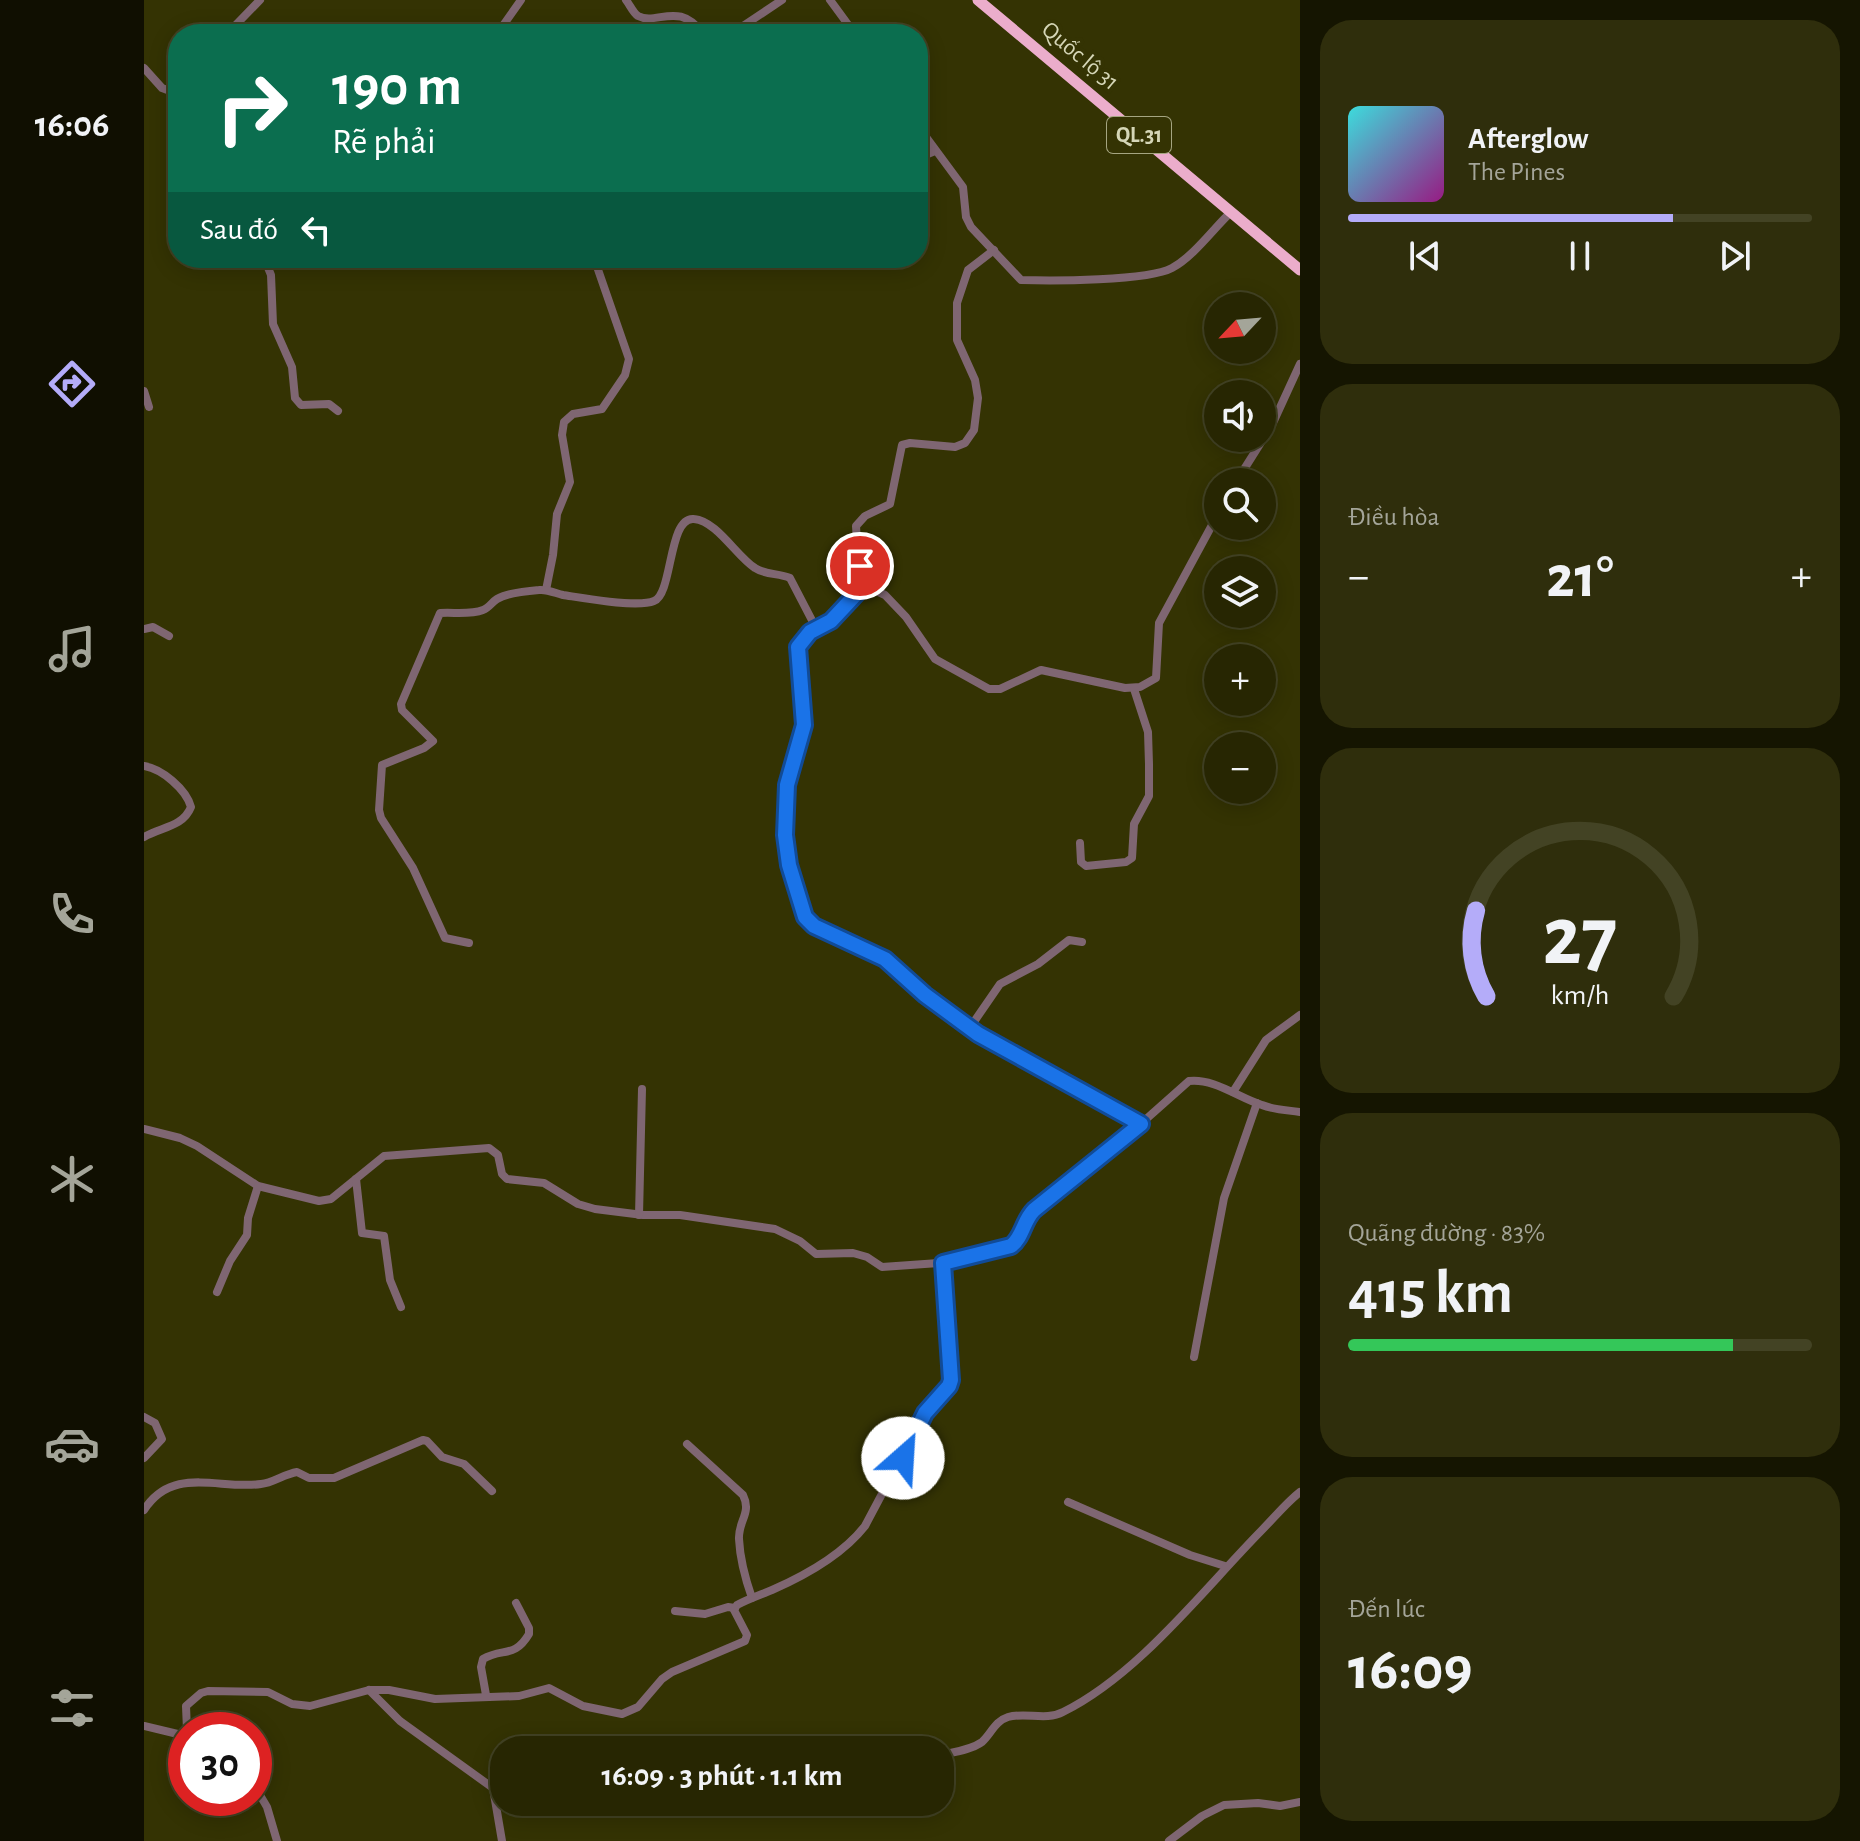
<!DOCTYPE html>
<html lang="vi">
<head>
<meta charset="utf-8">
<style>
  :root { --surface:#272602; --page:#2f2e0c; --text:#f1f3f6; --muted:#a4a599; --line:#434324; --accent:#b4acf9 }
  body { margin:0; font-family:"Alegreya Sans",sans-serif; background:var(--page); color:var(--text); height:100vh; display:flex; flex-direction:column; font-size:30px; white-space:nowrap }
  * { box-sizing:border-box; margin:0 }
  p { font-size:26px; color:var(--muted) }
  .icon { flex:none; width:44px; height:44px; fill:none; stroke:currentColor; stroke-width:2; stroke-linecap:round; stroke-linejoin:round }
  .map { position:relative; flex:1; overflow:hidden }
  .drawer { display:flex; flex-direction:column; gap:20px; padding:20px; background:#151501; width:560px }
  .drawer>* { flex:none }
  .hud { position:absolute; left:24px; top:24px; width:760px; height:244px; border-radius:32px; box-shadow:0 4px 20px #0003,0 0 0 2px var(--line); background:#0b6e4f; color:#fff; overflow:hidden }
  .needle { width:52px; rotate:244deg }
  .buttons { position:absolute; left:1060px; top:292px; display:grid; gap:16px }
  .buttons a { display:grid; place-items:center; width:72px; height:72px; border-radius:50%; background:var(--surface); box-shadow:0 4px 20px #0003,0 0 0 2px var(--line); font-size:40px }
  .speed { position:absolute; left:24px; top:1712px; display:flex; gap:16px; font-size:40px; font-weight:700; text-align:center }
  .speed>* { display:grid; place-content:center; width:104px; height:104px; border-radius:50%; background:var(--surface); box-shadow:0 4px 20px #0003,0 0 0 2px var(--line); line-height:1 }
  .speed .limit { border:12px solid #d22; background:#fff; color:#111 }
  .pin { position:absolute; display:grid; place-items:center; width:68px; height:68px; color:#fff; margin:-34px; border:4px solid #fff; border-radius:50%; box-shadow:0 2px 8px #0007 }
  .me { position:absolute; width:88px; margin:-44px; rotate:26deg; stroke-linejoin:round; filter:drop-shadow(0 0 6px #0008) }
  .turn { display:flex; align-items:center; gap:28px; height:168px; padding:0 32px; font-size:36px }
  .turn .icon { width:104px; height:104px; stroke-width:2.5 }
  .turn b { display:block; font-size:56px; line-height:68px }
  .then { display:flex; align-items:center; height:76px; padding:0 32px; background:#0003; gap:16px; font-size:30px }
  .big { font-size:60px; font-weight:700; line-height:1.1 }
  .drawer .widget { flex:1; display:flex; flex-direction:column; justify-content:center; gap:12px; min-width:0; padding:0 28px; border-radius:32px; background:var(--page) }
  .drawer .dial { align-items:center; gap:0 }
  .dial svg { height:208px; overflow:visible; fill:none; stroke:var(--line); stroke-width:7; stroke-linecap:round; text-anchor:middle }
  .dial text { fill:var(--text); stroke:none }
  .song { display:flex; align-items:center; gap:24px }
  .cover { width:96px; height:96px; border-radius:12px; background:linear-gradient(135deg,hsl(180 70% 55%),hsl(310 70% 35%)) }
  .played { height:8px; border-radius:4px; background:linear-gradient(90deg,var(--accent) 70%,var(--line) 70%) }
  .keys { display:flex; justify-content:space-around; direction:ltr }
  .heat { display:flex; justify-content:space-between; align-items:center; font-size:44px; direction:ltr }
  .charge { height:12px; border-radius:6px; background:linear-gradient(90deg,#34c759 83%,var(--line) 0) }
  .trip { position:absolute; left:346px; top:1736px; width:464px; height:80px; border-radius:32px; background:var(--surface); box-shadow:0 4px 20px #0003,0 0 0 2px var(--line); font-weight:700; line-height:80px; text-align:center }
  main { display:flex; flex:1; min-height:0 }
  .dock { display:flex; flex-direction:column; width:144px; justify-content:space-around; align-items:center; background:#100f01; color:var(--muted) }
  .dock .icon { width:56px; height:56px }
  .dock .selected { color:var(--accent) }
  .dock b { font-size:36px; color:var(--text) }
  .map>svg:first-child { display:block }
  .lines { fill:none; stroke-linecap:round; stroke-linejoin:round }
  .minor { stroke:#7f6672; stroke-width:8 }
  .highway { stroke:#ebadcb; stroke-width:11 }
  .route-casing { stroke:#114b97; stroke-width:20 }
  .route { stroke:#1a73e8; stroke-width:14 }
  .labels { text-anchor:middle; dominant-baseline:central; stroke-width:8; stroke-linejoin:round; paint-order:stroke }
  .shield { fill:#343303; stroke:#a5a581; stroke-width:2 }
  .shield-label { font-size:22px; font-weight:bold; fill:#d5d6b7 }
  .street-label { font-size:24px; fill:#d5d6b7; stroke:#343303 }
</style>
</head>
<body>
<main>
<nav class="dock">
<b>16:06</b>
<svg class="icon selected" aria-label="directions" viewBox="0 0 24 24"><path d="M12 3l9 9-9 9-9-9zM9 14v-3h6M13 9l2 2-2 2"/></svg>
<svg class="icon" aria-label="music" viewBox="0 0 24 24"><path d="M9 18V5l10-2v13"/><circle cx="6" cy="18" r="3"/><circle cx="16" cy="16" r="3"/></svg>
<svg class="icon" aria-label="phone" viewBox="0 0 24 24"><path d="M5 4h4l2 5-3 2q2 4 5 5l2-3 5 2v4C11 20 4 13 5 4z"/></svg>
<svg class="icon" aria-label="climate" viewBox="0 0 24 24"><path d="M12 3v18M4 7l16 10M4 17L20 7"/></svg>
<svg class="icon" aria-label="car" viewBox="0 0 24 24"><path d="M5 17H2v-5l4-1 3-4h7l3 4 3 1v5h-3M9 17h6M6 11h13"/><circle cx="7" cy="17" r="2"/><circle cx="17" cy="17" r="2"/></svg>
<svg class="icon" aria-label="filters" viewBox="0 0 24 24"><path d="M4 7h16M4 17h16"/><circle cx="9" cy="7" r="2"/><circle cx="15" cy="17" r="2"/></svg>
</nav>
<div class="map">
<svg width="1156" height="1841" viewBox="0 0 1156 1841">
  <rect width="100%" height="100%" fill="#343303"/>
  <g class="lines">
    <!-- minor -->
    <g class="minor">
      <path d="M482,0C486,5 489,13 494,16C513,26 535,0 559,34"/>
      <path d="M686,0L711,34"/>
      <path d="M83,34L116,0"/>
      <path d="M353,34L377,0"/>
      <path d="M587,34L638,0"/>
      <path d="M0,68L18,88L34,94"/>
      <path d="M774,126L819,187L822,217L827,227L877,280C907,281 1004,281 1028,268C1050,256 1069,229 1087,212"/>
      <path d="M774,158L791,151"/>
      <path d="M120,258L127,275L129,324L148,367L151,398L157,405L185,404L194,411"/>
      <path d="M0,391L5,407"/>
      <path d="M1092,482L1128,425L1156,364"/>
      <path d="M402,590L409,555L413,514L426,482L418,435L420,422L429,414L458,409L481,375L485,359L450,258"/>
      <path d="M716,590L712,526L721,516L746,504L758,445L766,443L811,447L821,443L830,430L834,398L831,380L813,340V303L824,270L850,250"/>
      <path d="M0,629L9,627L25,636"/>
      <path d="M0,766C18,769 42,789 47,807C39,827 17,827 0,837"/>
      <path d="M936,843L937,862L942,866L982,862L988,858L990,824L1005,796V764L1004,732L990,689"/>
      <path d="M325,943L301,938L269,868L237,818L235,810L238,765L280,748L289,741L258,710L257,704L296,613C310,612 326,615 339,610C345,608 348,602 353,599C363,593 383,591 395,590C403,589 411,593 419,595C439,598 493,608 510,601C529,594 524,516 550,519C573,521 593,557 611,568C621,575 635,573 646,578L672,628"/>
      <path d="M825,1029L856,984L894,964L925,940L938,942"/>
      <path d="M1089,1092L1122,1040L1156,1015"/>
      <path d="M997,1124L834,1034L781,995L741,959L670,926L661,917L645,865L641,835L643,785L660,725L654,647L666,632L687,621L712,593L728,589L741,595L762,617L791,659L845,689H856L897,670L981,688L996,687L1012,678L1015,623L1074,514"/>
      <path d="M0,1129L36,1138L53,1146L114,1186L175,1201L187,1199L240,1156L345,1148L354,1155L358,1174L363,1179L400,1183L434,1204L451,1209L499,1215H536L631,1229L656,1241L672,1254L709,1253L723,1257L738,1267L809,1262L867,1246L874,1239L884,1216L890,1210L965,1152L1045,1081C1070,1078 1095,1098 1118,1105C1130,1110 1143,1110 1156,1112"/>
      <path d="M212,1179L218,1233L240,1236L246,1280L257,1307"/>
      <path d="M495,1215L498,1089"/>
      <path d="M73,1292L86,1261L103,1235L104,1218L114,1186"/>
      <path d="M1050,1357L1080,1198L1113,1103"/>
      <path d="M0,1417L11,1423L18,1439L0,1458"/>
      <path d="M543,1444L599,1495C608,1513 594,1521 595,1539C596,1560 601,1578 608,1598"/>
      <path d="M924,1502L1046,1555L1081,1566"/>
      <path d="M0,1510C29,1465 75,1490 117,1484C129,1483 140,1474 153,1472L165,1478H190L279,1440L283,1441L298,1457L320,1464L348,1491"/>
      <path d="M531,1611L561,1614L584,1607L591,1608"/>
      <path d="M225,1690L256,1721L349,1788L358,1841"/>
      <path d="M342,1695L337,1667L339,1659C359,1647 370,1659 385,1634V1628L372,1603"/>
      <path d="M0,1726L42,1736"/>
      <path d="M43,1730L42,1706L57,1693L64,1691L124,1692L148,1704L166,1706L225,1690H245L291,1699L375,1696L405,1688L439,1706L478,1714L494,1707L518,1679L528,1672L601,1641L603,1635L590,1610L593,1605C604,1599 616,1595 628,1590C660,1576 699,1554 721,1526L781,1413L806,1383V1337L799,1263"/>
      <path d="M797,1755C810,1752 827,1750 838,1742C847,1734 851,1721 864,1717C882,1712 902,1721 919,1712C994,1675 1059,1590 1117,1531C1130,1518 1142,1503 1156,1492"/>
      <path d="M110,1785L123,1807L133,1841"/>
      <path d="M1025,1841L1058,1816L1080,1805L1114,1803L1136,1806L1156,1802"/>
    </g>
    <!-- highway -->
    <path class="highway" d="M834,0L1156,270"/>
  </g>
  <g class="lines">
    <defs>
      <path id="route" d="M716,566V590L687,621L666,632L654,647L660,725L643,785L641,835L645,865L661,917L670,926L741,959L781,995L834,1034L997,1124L890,1210C879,1221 879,1237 867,1246L799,1263L807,1380L805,1386L781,1413L759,1458"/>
    </defs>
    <!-- route casing -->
    <use href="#route" class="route-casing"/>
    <!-- route -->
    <use href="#route" class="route"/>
  </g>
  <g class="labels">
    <!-- shield labels -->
    <rect class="shield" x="963" y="117" width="64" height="36" rx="6"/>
    <g class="shield-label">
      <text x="995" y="135">QL.31</text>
    </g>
    <!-- street labels -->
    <g class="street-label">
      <text transform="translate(936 56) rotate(40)">Quốc lộ 31</text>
    </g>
  </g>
</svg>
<div class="buttons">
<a><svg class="needle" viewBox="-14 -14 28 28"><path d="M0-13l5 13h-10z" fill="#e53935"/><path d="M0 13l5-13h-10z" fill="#a4a599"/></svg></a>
<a><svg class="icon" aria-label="sound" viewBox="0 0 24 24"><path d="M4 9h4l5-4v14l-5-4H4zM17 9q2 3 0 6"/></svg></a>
<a><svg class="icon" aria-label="search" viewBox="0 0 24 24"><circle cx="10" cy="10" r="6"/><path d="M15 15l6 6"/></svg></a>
<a><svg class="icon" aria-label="layers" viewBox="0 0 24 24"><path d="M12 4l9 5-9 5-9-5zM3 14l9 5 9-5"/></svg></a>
<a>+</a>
<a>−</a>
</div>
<div class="speed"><div class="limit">30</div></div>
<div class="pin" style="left:716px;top:566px;background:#d93025"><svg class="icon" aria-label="arrive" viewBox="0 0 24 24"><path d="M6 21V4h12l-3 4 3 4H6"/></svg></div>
<svg class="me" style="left:759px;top:1458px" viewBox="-20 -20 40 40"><circle r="19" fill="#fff"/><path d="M0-13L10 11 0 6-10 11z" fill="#1a73e8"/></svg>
<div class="trip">16:09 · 3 phút · 1.1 km</div>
<div class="hud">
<div class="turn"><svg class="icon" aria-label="right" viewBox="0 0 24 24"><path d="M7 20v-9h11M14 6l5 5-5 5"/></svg><div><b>190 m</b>Rẽ phải</div></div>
<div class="then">Sau đó<svg class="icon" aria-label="left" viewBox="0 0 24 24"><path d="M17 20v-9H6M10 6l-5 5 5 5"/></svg></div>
</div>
</div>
<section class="drawer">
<div class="widget">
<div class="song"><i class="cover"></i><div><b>Afterglow</b><p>The Pines</p></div></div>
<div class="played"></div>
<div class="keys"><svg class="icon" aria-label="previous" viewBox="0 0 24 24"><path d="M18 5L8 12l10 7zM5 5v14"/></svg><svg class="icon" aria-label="pause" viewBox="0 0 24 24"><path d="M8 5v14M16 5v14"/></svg><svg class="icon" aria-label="next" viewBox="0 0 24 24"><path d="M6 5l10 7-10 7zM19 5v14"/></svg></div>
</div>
<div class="widget"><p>Điều hòa</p>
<div class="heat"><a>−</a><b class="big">21°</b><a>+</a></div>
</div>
<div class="widget dial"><svg viewBox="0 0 100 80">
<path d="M14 69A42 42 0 1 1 86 69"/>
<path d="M14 69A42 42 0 0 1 10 36" stroke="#b4acf9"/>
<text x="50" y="56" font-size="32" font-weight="700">27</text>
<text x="50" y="72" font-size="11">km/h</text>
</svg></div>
<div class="widget"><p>Quãng đường · 83%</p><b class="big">415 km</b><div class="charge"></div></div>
<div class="widget"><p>Đến lúc</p><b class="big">16:09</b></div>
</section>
</main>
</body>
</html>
